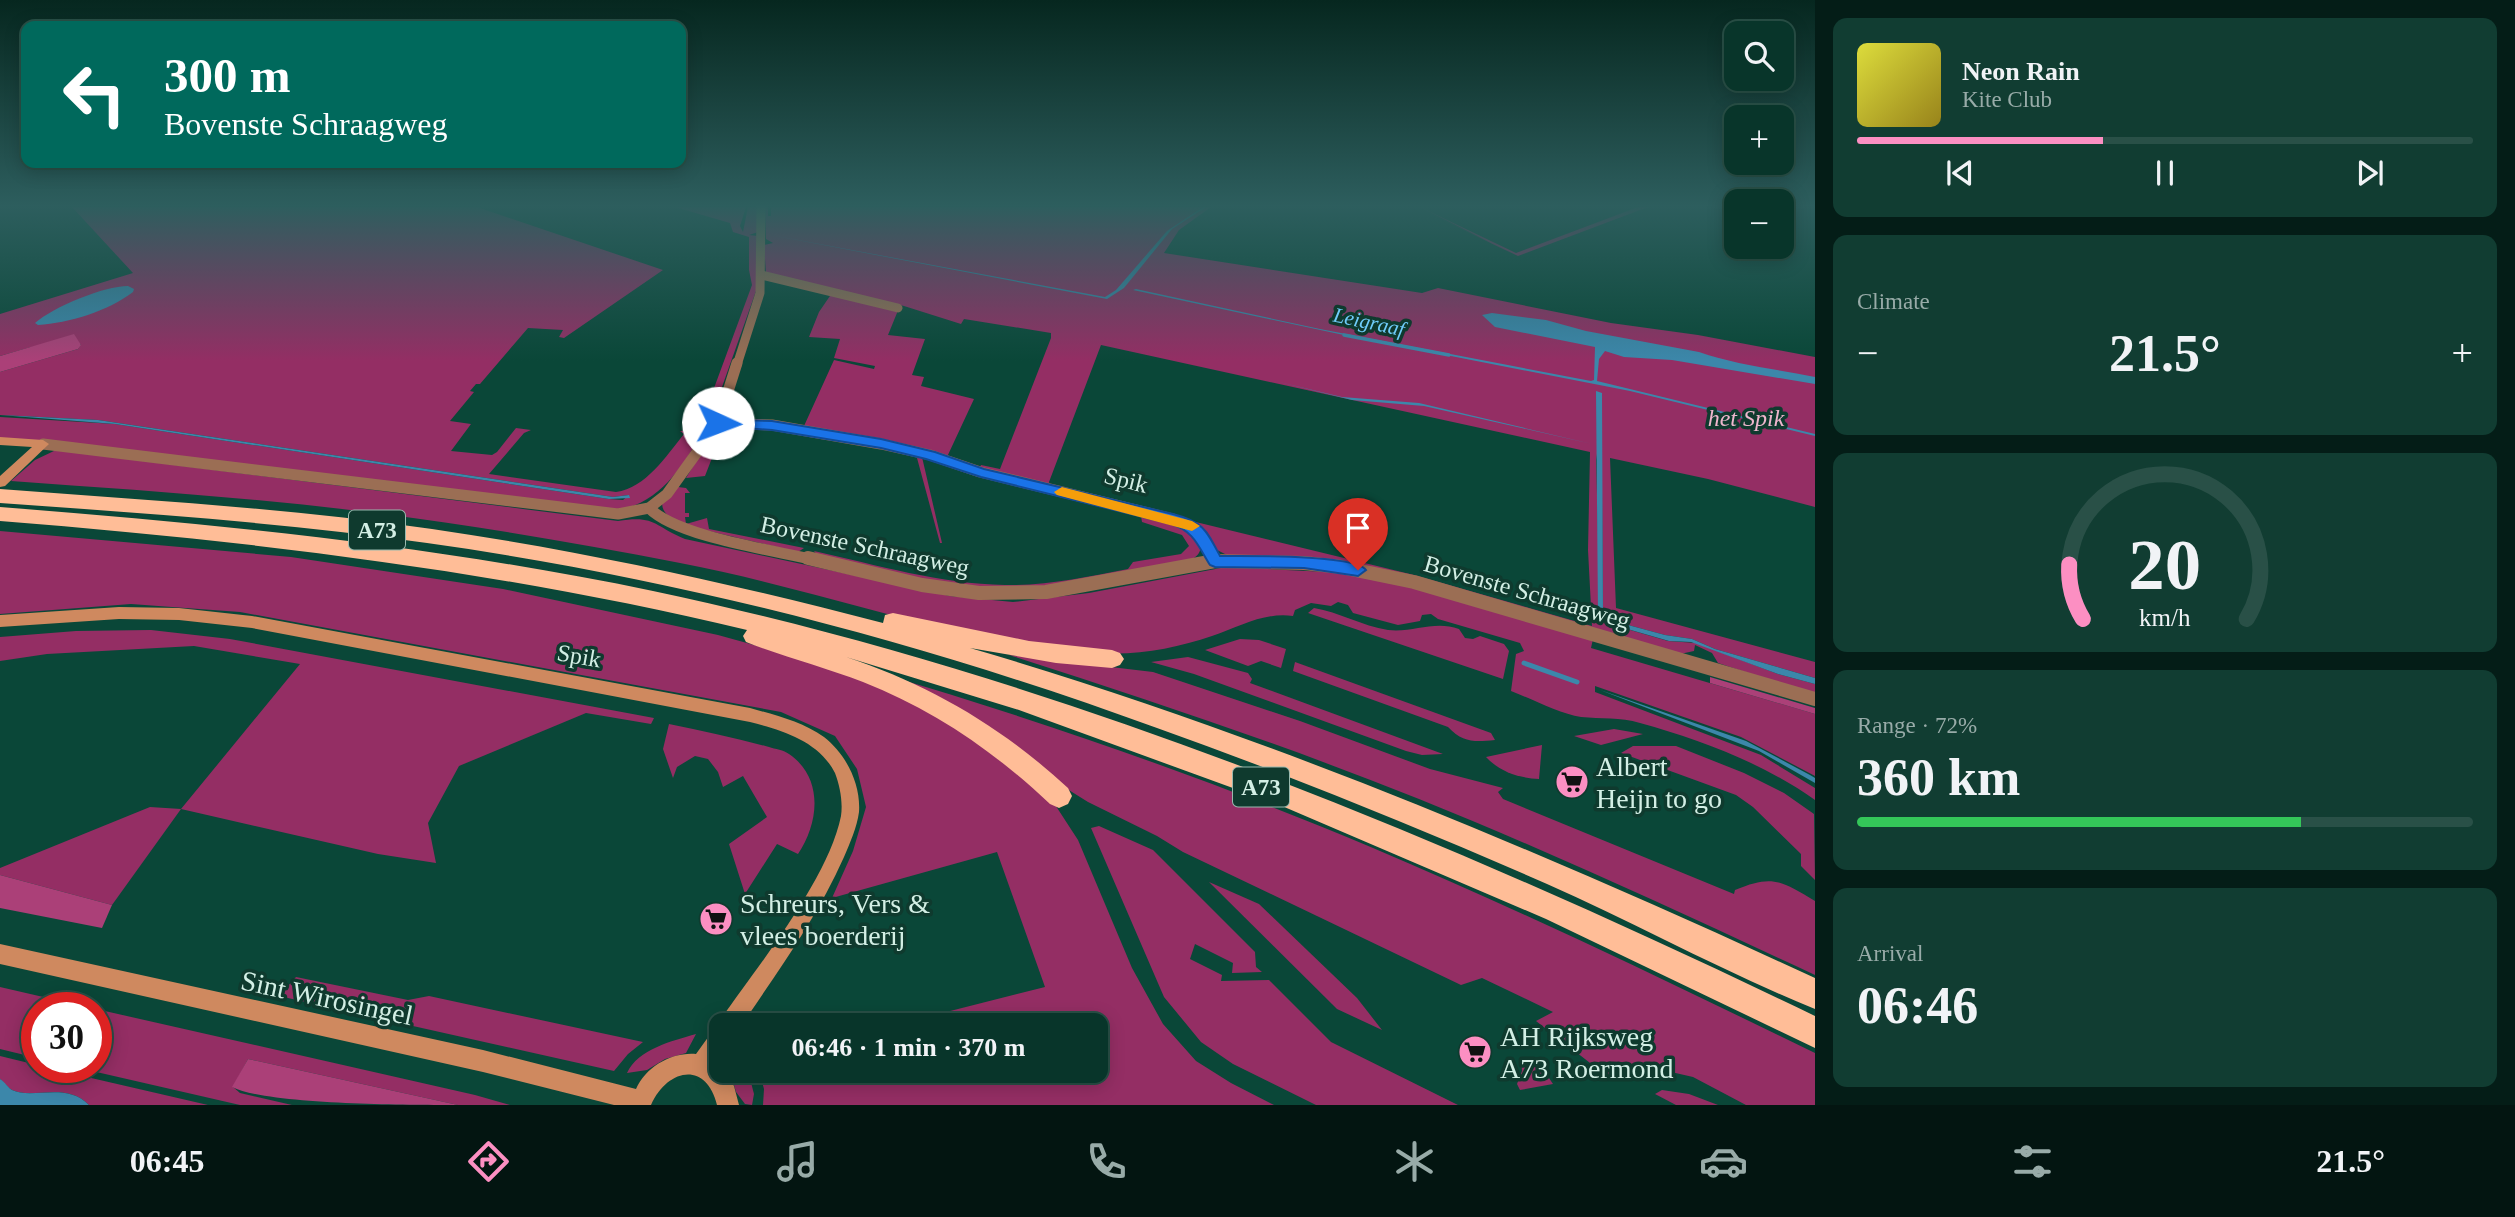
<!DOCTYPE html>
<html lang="en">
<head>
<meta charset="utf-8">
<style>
  :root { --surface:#08352a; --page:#113d32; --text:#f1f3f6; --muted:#98aba8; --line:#295047; --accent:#fc8fc2 }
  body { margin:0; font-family:"Times New Roman",serif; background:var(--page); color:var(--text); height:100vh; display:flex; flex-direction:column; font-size:26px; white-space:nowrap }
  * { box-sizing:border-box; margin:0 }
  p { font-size:23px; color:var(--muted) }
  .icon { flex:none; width:38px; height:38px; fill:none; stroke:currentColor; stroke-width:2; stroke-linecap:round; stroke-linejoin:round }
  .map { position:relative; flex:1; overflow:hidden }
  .side { display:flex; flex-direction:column; gap:18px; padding:18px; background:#041d17; width:700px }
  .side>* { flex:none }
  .hud { position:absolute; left:21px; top:21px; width:665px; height:147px; border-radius:14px; box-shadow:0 4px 18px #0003,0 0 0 2px var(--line); background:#00695c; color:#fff; overflow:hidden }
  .fabs { position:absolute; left:1724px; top:21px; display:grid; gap:14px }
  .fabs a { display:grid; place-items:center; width:70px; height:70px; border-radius:14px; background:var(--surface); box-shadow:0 4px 18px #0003,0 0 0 2px var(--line); font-size:35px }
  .speed { position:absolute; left:21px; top:992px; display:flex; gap:14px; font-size:35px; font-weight:700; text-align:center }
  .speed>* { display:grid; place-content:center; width:91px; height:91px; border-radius:50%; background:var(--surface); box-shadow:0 4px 18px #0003,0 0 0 2px var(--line); line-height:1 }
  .speed .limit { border:10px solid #d22; background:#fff; color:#111 }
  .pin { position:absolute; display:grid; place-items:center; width:60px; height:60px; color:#fff; margin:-72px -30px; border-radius:50% 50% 50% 0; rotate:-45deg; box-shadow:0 0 7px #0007 }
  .pin .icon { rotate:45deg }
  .me { position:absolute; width:77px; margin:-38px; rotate:92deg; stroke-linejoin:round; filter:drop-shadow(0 0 5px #0008) }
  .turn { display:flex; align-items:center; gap:24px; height:147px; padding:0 28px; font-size:32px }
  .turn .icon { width:91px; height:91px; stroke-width:2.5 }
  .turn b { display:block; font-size:49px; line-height:60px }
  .big { font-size:52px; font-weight:800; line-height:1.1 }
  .side .card { flex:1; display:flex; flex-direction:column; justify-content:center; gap:10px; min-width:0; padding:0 24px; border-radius:14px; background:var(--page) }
  .side .dial { align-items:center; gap:0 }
  .dial svg { height:182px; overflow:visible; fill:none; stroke:var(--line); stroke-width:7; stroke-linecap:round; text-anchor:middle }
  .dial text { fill:var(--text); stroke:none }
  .song { display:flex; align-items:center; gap:21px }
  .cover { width:84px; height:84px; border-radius:10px; background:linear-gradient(135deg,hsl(60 70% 55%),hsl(50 70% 35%)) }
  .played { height:7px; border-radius:4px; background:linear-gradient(90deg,var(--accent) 40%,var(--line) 40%) }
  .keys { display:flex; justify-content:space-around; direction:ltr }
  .heat { display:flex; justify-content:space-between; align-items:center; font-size:38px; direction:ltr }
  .charge { height:10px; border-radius:5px; background:linear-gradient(90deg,#34c759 72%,var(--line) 0) }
  .trip { position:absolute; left:709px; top:1013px; width:399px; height:70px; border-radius:14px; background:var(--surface); box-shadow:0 4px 18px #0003,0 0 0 2px var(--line); font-weight:800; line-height:70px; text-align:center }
  .tab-bar { display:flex; height:112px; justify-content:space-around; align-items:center; background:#031511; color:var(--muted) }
  .tab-bar .icon { width:49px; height:49px }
  .tab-bar .active { color:var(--accent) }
  .tab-bar b { font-size:32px; color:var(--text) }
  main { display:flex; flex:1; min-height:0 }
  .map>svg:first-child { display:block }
  .green { fill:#942e64 }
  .forest { fill:#ab4078 }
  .water { fill:#3c87aa }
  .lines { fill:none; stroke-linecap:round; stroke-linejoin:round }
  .stream-far1 { stroke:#3c87aa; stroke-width:3.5 }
  .stream { stroke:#3c87aa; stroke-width:5 }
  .street-far2 { stroke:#9b6e54; stroke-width:9 }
  .street-far1 { stroke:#9b6e54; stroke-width:11 }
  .street { stroke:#9b6e54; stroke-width:14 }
  .secondary { fill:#cf895f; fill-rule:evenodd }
  .highway { fill:#ffbd97; fill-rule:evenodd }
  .route { fill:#1a73e8; stroke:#114b97; stroke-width:2 }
  .slow { fill:#f59e0b }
  .labels { text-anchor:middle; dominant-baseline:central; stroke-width:7; stroke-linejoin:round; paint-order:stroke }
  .far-water-label { font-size:21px; font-style:italic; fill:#6fccfa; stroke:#0f3a2e }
  .shield { fill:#0f3a2e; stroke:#98b9ae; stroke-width:2 }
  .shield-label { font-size:23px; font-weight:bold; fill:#d3efe5 }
  .park-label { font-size:24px; font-style:italic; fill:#efb6ce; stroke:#0f3a2e }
  .street-label { font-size:24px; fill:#d3efe5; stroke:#0f3a2e }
  .near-poi-label { font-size:28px; fill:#d3efe5; stroke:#0f3a2e; text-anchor:start }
  .near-street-label { font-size:28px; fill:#d3efe5; stroke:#0f3a2e }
</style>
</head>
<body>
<main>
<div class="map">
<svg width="1815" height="1105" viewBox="0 0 1815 1105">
  <rect width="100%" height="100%" fill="#0a4738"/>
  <!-- green -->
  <g class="green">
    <path d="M72,207H477L663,270L564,338L559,337L563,330L528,328L480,384H476L470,391L474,392L450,421L471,424L451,451L492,455L497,452L516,428L531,430L524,433L489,474L616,492C646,488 666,456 684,434L680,431L697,430L701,435C681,469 660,501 620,510L0,438V417L115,424L609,499L623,500L629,495L613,497L98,420L0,415V372L78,349L81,344L31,347L0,356V314L133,273Z"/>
    <path d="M675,207H746L740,226L743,232L748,207H758V232L749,235L758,236L756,291L711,418H706L707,415L703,418L752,285L749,270V237L733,232L730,223Z"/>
    <path d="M765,207H768V216H771V207H1203L1190,216L1206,207H1211L1179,230L1164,253L1422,293L1438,288L1611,323L1698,335L1815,357V507L1708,479L1610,458L1616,608L1815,662V678L1715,649L1692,639L1665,635L1617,622L1603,613L1602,491L1596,454L1600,618L1613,625L1668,641L1696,643L1778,674L1815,684V695L1718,663L1712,653L1695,645L1694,651L1680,654L1447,587L1229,556L1213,548L1205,536L1138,508L1414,575L1592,626L1588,550L1590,452L1101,345L1049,482L1050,485L979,470L981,465L1000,469L1051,338V333L964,319L961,324L904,306L766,273L764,245L773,243L766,239Z"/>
    <path d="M1417,207L1513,254L1420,207L1516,253L1638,207H1648L1518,256Z"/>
    <path d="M832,293L899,308L888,335L925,339L912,375L924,377L921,386L974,399L947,457L804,426L834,360L874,369L875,366L834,358L840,339L809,337L819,312Z"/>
    <path d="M724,425L771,429L737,430L735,427H724L705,476L686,478L715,430Z"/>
    <path d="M56,450L618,521C656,515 653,526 685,539L950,596L1013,602L1089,593L1226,567L1349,573L1404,584L1593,639L1591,648L1815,714V776L1741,737L1595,686V692L1761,755L1815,788V800C1763,763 1701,740 1640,723C1620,717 1601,719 1581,717C1560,714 1532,699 1511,691L1516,654L1524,651L1520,643L1438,619L1431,614L1422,615L1420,621L1398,625L1353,613L1348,605L1338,602L1331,606L1311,603L1295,610L1293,616C1263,612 1240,627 1212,636C1174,649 1130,657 1090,652C1051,648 1011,644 973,635C875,613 779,582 680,563C582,544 483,527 383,514C260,498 135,490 11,481L35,460Z"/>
    <path d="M924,456L980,473L1181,524C1199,532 1212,553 1186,562C1125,571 1065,590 1003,589C941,589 879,570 819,557L814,551C877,565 941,584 1005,585C1046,586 1087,577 1128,569L1133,562L1181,554L1189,546L1182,535L1142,522L1141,516L991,478L922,457L942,543H940L917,458Z"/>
    <path d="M678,487L686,488L690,493H685V513H689V517H685L686,524L707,518L709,529L804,548L798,552L679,524C661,512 653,502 678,487Z"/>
    <path d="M0,531L291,557L503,589L718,635L815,662L931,708L1052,800L1078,840L1132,968L1163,1024L1196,1061L1231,1083L1274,1105H763L764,1089L759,1071H1096V1026L895,1025L1045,987L997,852L832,898L853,851L866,807L857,769L835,736L781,712L240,612L131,604L0,614Z"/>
    <path d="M1314,608C1339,612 1362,626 1388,630C1413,633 1434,620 1459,629L1465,638L1473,639L1480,636L1504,644L1509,651L1503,679L1308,613Z"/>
    <path d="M151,630L230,639L654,718L651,724L586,713L459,766L428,823L436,863L378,854L181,809L112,905L0,875V868L150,807L181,809L300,664L194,646L47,654L0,661V637L76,631Z"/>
    <path d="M1240,639L1259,640L1286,649L1281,668L1261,661L1248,666L1205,650Z"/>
    <path d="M1009,655L1153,672L1300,721L1430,769L1503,788L1498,792L1503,799L1734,894L1735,890C1773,874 1781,881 1815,901V975C1684,914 1553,853 1419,799C1284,745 1147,699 1009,655Z"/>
    <path d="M1188,657L1248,673L1252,679L1250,683L1443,754L1422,755L1406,751L1194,674L1151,662Z"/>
    <path d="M1295,662L1491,733L1495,740C1475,742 1463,743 1448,727L1293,671Z"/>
    <path d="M883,674C1048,723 1214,781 1373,848C1522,911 1669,982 1815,1053V1105H1746L1693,1077L1658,1069L1616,1077L1603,1073L1536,1021L1553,1012L1482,978L1461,985L1183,852L1157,836L1088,802Z"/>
    <path d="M669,724C703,731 736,738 769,747C775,749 784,750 789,754C824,778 819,823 798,854L777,844L745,894L729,844L767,817L743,776L723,787L718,772L708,759L695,756L677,767L673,778L663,749Z"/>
    <path d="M1614,729L1643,734L1601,745L1574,736Z"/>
    <path d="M1542,745L1539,779C1519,778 1500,772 1486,757Z"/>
    <path d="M1633,746H1676L1744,773L1784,793L1814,814L1815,880L1801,866V854L1753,807L1736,795L1621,753Z"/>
    <path d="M1099,826L1153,850L1255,952L1256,967L1262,972L1232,973L1233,963L1195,944L1190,959L1222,975L1221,981L1269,980L1331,1042L1458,1105H1316L1233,1064L1201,1042L1164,997L1091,828Z"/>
    <path d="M1209,882L1259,904L1357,998L1382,1030L1337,1009Z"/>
    <path d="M296,977L408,1000L429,996L643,1042L628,1054L614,1071L279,996Z"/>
    <path d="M0,987L91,1008H37V1058L0,1049Z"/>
    <path d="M96,1009L475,1095L510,1105H458L248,1059L233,1087L240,1093L292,1105H240L79,1068H96Z"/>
    <path d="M696,1034L686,1053L665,1059L647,1070L627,1073C638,1049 672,1041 696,1034Z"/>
    <path d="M0,1056L37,1065V1068H48L208,1105H89C66,1081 33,1100 12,1090C9,1089 4,1082 0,1079Z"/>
    <path d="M1521,1057L1541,1066L1553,1084L1520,1090L1517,1084L1522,1071Z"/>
    <path d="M730,1071H748L754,1094L752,1105L745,1104L736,1092Z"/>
    <path d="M1662,1090L1689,1094L1718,1105H1676L1655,1094Z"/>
  </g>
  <!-- forest -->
  <g class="forest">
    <path d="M74,334L81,345L78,349L0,372V356Z"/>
    <path d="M1710,677L1815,708V714L1710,683Z"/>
    <path d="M0,875L112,905L102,928L0,908Z"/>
    <path d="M248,1059L458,1105C408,1105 268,1105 232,1087Z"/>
  </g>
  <!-- water -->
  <g class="water">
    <path d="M1203,207H1206L1172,229L1124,288L1107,299L771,235L1105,297L1116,290L1167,231Z"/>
    <path d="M128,286L134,289L133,292C108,311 69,323 38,325L35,323C53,307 104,286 128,286Z"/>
    <path d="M1136,289L1320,329L1591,381L1594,380L1595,347L1495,327L1482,315L1492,313L1546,320L1586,331L1699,352C1736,365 1777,369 1815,377V384L1672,360L1624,357L1605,351L1599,359L1597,381L1815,434V436L1630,391L1339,334L1133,290Z"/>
    <path d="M1275,381L1342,397L1419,403L1592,444L1424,406L1352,400Z"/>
    <path d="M1596,391L1602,393L1603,613L1617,622L1665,635L1692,639L1715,649L1815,678V684L1778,674L1691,642L1669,641L1617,626L1598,615Z"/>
    <path d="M0,415L98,420L613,497L629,495L630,498L609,499L115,424Z"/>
    <path d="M1600,690L1746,741L1810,775L1815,778V783L1759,751Z"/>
    <path d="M0,1079C5,1082 9,1089 12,1090C33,1100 66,1081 89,1105H0Z"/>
  </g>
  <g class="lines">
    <!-- stream-far1 -->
    <path class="stream-far1" d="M1344,335L1449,355"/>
    <!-- stream -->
    <path class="stream" d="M1524,663L1577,682"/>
    <!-- street-far2 -->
    <g class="street-far2">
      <path d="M762,275L898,308"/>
      <path d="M737,365L760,293L761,207"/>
    </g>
    <!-- street-far1 -->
    <g class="street-far1">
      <path d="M718,423L772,425L881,444L930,455L980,472L1173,519L1195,530L1214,560"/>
      <path d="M43,444L618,514L649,508L667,494L718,423L737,363"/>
      <path d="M649,508C678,537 773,550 815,560"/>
    </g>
    <!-- street -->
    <g class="street">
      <path d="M808,558L922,585L979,593L1046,592L1215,561L1304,563L1341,567L1414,582L1815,699"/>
      <path d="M1214,558L1215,561"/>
    </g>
    <!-- secondary -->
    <g class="secondary">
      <path d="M0,437L43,440L49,444L5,486L0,487V476L32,447L0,445Z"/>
      <path d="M119,607L179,608L252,616L750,708C775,715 803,722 824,737C846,754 861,784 859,812C857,827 850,843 844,857C817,918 778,971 741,1026H721V1054L716,1062L721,1065V1071H725L734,1086L739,1105H717C706,1060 667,1069 651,1105H614L483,1072L0,964V944L483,1050L636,1089C646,1067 671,1052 696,1054L714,1029L718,1027L721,1019C759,964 828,880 841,816C843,802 840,786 835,773C819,741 782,730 750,722L252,628L179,620L119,619L0,627V615Z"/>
    </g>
    <!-- highway -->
    <g class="highway">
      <path d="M0,489C144,500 289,508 432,529C584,551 734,584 883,623L885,615L893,613L1029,641L1112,650L1120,653L1124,659L1120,665L1112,668L1056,663L970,648C1261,733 1540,851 1815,978V1009C1724,972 1637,924 1547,884C1419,828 1289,775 1157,728C922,642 676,578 427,543C286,523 143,513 0,503Z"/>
      <path d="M0,507C219,524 437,546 653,591C1057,676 1444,837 1815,1016V1048L1546,919L1282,806L1019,710L846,657C931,685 1003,728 1068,788L1072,796L1068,804L1059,808L1050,804C995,752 934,710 863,682C824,667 784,657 746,642L743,636L747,630C501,571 252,541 0,521Z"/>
    </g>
  </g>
  <!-- sky -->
  <linearGradient id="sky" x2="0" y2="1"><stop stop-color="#06271f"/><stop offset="0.57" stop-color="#2d5e5e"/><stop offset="1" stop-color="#2d5e5e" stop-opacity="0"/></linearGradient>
  <rect width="1815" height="361" fill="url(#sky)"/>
  <!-- route -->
  <path class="route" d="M718,419L772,421L881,439L935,452L984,469L1173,514C1203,522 1206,529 1220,556C1244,556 1355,554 1366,570L1358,576L1304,568L1215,567L1210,565C1198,546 1194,531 1171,524L981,477L926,459L881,448L772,430L713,426L711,423Z"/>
  <!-- slow -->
  <path class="slow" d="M1062,487L1192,521L1200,526L1192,531L1057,495L1054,492Z"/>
  <!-- icons -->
  <defs>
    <symbol id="supermarket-disc" viewBox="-11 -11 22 22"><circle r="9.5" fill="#fc8fc2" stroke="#0f3a2e"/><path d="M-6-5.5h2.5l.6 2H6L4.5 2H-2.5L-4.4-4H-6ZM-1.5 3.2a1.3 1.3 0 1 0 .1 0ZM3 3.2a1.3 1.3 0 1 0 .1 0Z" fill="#111"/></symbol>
  </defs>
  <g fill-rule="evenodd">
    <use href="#supermarket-disc" x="1553" y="763" width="38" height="38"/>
    <use href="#supermarket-disc" x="697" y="900" width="38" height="38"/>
    <use href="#supermarket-disc" x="1456" y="1033" width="38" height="38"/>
  </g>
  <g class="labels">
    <!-- far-water labels -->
    <g class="far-water-label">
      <text transform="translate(1369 322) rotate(12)">Leigraaf</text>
    </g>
    <!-- shield labels -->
    <g class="shield">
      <rect x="349" y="510.5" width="56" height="39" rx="5"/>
      <rect x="1233" y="767.5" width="56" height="39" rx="5"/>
    </g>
    <g class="shield-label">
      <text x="377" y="530">A73</text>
      <text x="1261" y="787">A73</text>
    </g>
    <!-- park labels -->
    <g class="park-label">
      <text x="1746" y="418">het Spik</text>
    </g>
    <!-- street labels -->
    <g class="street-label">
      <text transform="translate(1126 480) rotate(14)">Spik</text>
      <text transform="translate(865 546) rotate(12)">Bovenste Schraagweg</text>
      <text transform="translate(1527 592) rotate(16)">Bovenste Schraagweg</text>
      <text transform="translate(579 656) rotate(10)">Spik</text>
    </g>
    <!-- near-poi labels -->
    <g class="near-poi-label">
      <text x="1596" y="766">Albert<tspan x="1596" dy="32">Heijn to go</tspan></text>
      <text x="740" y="903">Schreurs, Vers &amp;<tspan x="740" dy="32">vlees boerderij</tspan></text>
      <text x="1500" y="1036">AH Rijksweg<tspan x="1500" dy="32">A73 Roermond</tspan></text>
    </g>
    <!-- near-street labels -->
    <g class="near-street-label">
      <text transform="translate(327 998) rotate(12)">Sint Wirosingel</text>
    </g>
  </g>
</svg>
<div class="fabs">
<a><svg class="icon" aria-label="search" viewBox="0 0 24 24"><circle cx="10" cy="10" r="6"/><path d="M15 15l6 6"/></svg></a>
<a>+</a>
<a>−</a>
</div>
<div class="speed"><div class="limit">30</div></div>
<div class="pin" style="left:1358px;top:570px;background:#d93025"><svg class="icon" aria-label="arrive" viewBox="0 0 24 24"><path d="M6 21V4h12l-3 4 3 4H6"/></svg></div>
<svg class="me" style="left:718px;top:423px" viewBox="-20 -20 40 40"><circle r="19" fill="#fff"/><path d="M0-13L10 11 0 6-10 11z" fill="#1a73e8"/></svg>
<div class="trip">06:46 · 1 min · 370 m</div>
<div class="hud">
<div class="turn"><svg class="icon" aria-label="left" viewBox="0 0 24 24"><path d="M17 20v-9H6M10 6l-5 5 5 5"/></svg><div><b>300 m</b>Bovenste Schraagweg</div></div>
</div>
</div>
<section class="side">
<div class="card">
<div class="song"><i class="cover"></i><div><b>Neon Rain</b><p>Kite Club</p></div></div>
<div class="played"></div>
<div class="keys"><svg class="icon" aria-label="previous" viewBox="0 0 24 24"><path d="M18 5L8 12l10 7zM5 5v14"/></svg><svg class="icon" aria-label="pause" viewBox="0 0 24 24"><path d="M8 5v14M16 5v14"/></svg><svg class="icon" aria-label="next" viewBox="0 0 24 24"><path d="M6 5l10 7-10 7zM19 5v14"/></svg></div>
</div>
<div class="card"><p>Climate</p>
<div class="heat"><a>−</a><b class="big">21.5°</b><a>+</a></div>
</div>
<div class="card dial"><svg viewBox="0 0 100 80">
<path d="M14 69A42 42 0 1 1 86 69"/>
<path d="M14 69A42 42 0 0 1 8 45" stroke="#fc8fc2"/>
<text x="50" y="56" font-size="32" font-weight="700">20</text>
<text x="50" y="72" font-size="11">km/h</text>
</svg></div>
<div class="card"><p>Range · 72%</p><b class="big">360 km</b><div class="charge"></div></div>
<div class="card"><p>Arrival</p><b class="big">06:46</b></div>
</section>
</main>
<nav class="tab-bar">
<b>06:45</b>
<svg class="icon active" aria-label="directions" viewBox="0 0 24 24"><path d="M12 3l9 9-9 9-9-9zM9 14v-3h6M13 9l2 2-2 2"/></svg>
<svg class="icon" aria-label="music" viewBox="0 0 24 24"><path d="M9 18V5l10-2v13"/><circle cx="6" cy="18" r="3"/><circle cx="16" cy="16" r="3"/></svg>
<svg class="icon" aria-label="phone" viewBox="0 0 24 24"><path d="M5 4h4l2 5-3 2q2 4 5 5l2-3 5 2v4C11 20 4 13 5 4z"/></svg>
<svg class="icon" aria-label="climate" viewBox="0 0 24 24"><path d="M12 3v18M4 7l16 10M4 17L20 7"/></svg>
<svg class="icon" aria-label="car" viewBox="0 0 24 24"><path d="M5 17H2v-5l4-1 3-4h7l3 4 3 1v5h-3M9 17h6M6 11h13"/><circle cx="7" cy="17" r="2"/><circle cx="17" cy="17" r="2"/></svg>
<svg class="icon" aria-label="filters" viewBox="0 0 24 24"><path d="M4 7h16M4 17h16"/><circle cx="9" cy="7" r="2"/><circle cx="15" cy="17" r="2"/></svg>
<b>21.5°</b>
</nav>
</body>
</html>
